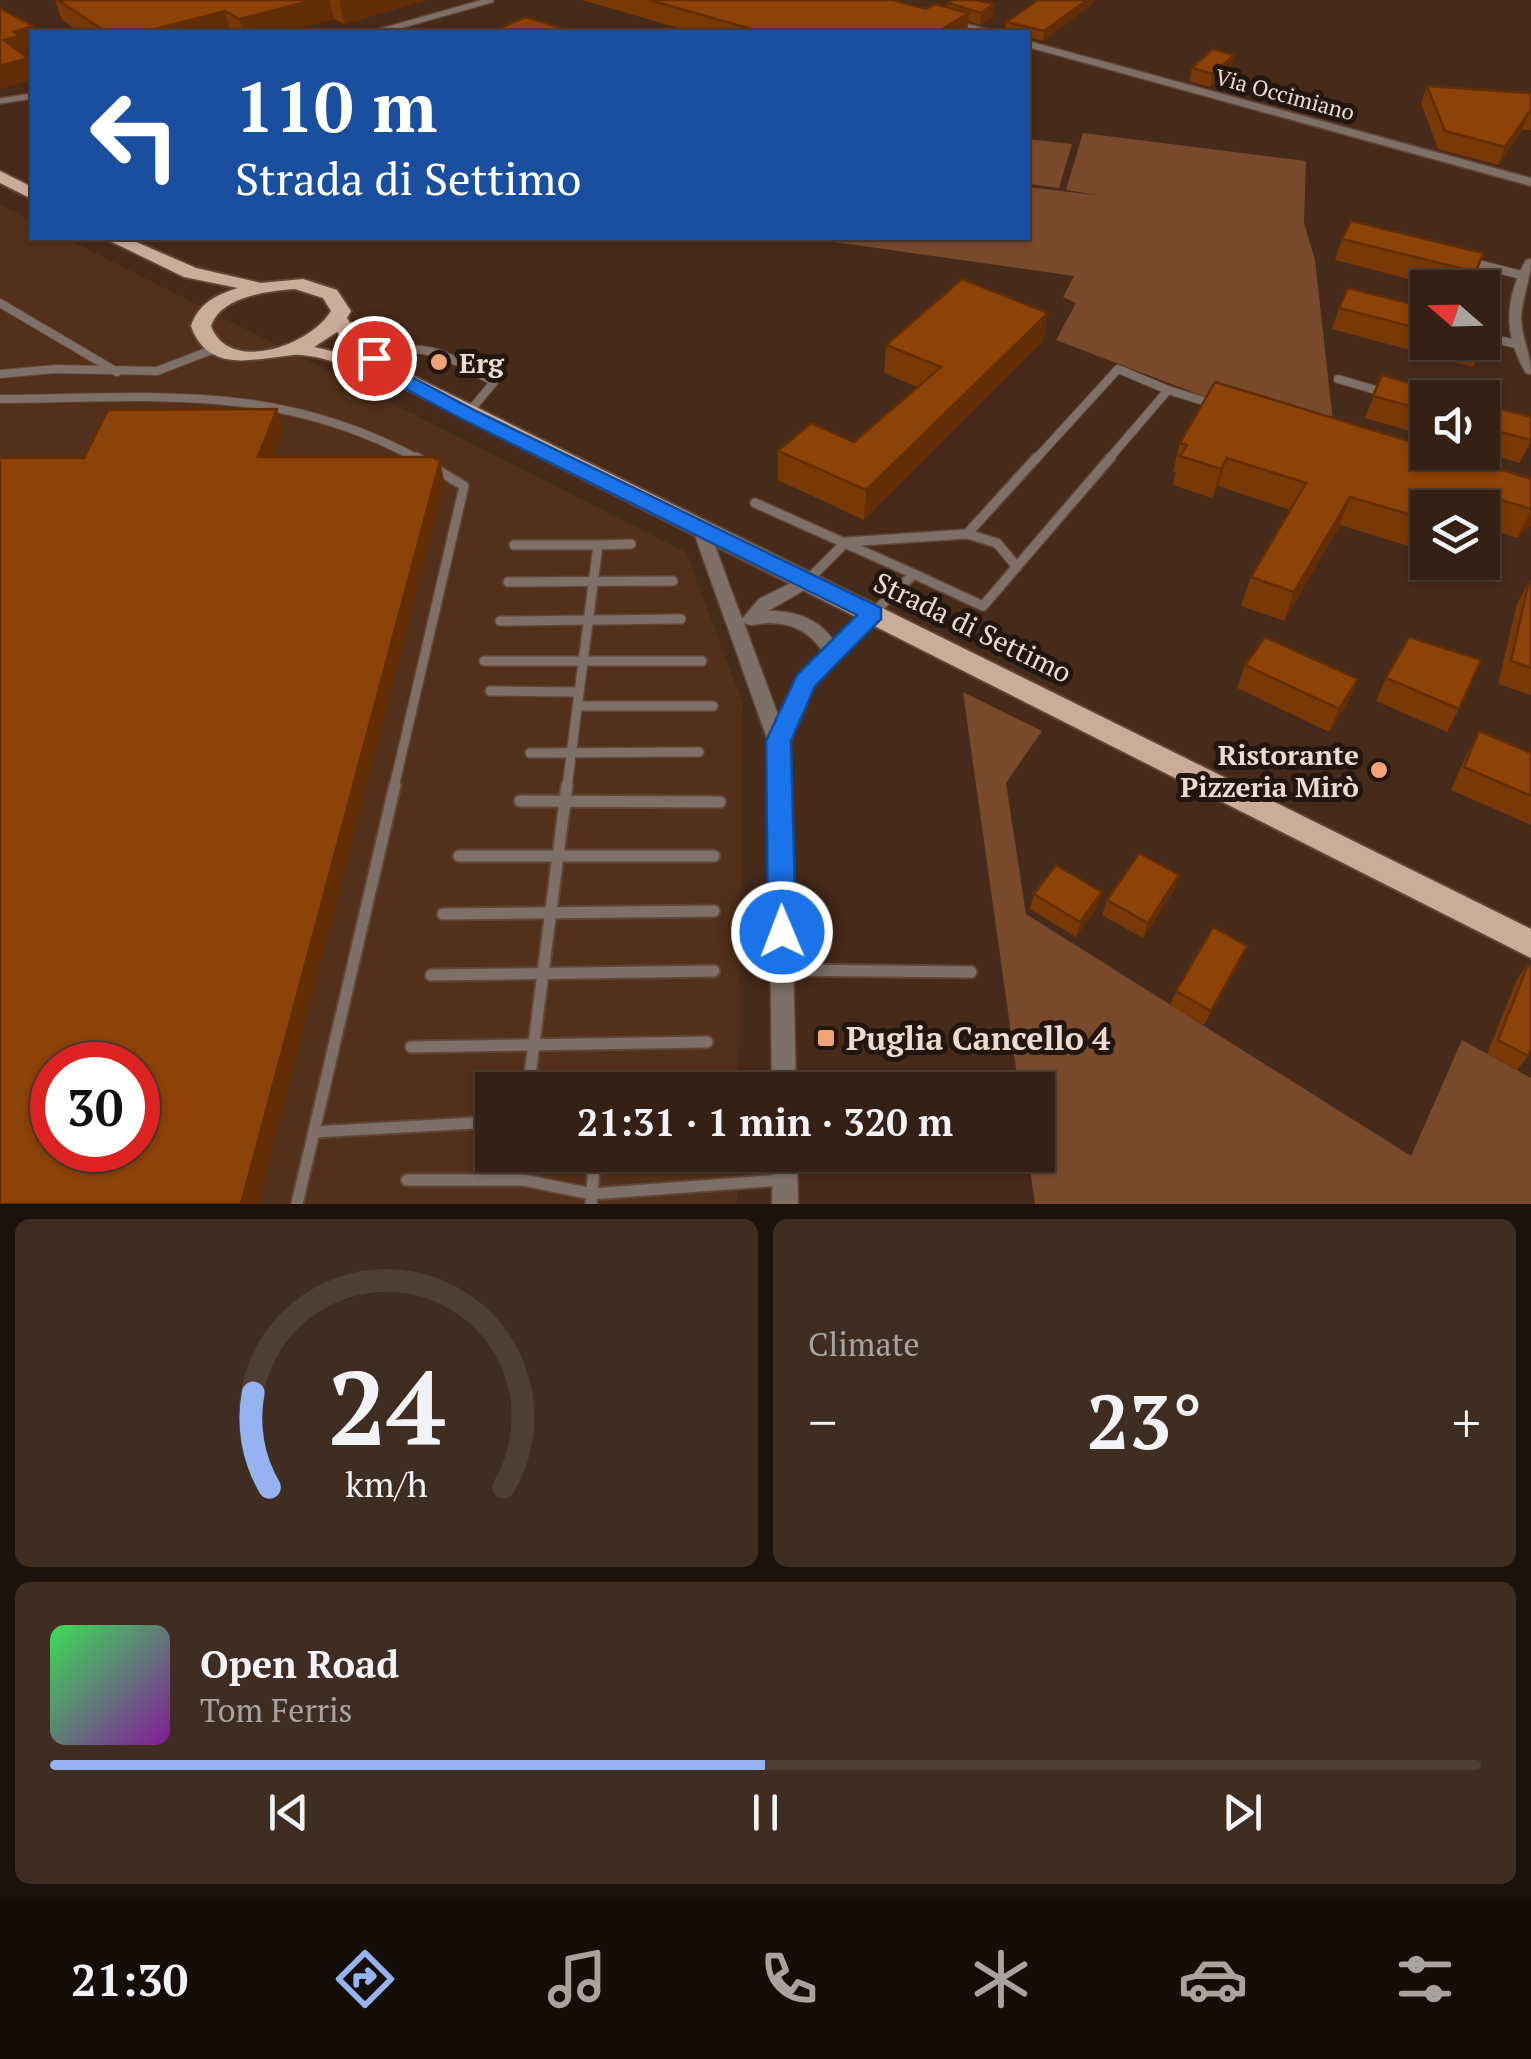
<!DOCTYPE html>
<html lang="en">
<head>
<meta charset="utf-8">
<style>
  :root { --surface:#342014; --page:#3f2d22; --text:#f1f3f6; --muted:#a9a3a0; --line:#4e3e34; --accent:#95b2f1 }
  body { margin:0; font-family:"PT Serif",serif; background:var(--page); color:var(--text); height:100vh; display:flex; flex-direction:column; font-size:38px; white-space:nowrap }
  * { box-sizing:border-box; margin:0 }
  p { font-size:32px; color:var(--muted) }
  .icon { flex:none; width:55px; height:55px; fill:none; stroke:currentColor; stroke-width:2; stroke-linecap:round; stroke-linejoin:round }
  .map { position:relative; height:1204px; overflow:hidden }
  .panel { display:flex; flex-direction:column; gap:15px; padding:15px; background:#1d120b; flex:1 }
  .panel>* { flex:none }
  .guide { position:absolute; left:30px; top:30px; width:1000px; height:210px; border-radius:0px; box-shadow:0 2px 8px #0004,0 0 0 2px var(--line); background:#1a4fa0; color:#fff; overflow:hidden }
  .needle { width:65px; rotate:290deg }
  .fabs { position:absolute; left:1410px; top:270px; display:grid; gap:20px }
  .fabs a { display:grid; place-items:center; width:90px; height:90px; border-radius:0px; background:var(--surface); box-shadow:0 2px 8px #0004,0 0 0 2px var(--line); font-size:50px }
  .speed { position:absolute; left:30px; top:1042px; display:flex; gap:20px; font-size:50px; font-weight:700; text-align:center }
  .speed>* { display:grid; place-content:center; width:130px; height:130px; border-radius:50%; background:var(--surface); box-shadow:0 2px 8px #0004,0 0 0 2px var(--line); line-height:1 }
  .speed .limit { border:15px solid #d22; background:#fff; color:#111 }
  .pin { position:absolute; display:grid; place-items:center; width:85px; height:85px; color:#fff; margin:-42px; border:5px solid #fff; border-radius:50%; box-shadow:0 2px 10px #0007 }
  .me { position:absolute; width:110px; margin:-55px; rotate:359deg; stroke-linejoin:round; filter:drop-shadow(0 0 8px #0008) }
  .turn { display:flex; align-items:center; gap:35px; height:210px; padding:0 40px; font-size:45px }
  .turn .icon { width:130px; height:130px; stroke-width:2.5 }
  .turn b { display:block; font-size:70px; line-height:85px }
  .big { font-size:75px; font-weight:600; line-height:1.1 }
  .panel .tile { flex:1; display:flex; flex-direction:column; justify-content:center; gap:15px; min-width:0; padding:0 35px; border-radius:15px; background:var(--page) }
  .panel .dial { align-items:center; gap:0 }
  .dial svg { height:260px; overflow:visible; fill:none; stroke:var(--line); stroke-width:7; stroke-linecap:round; text-anchor:middle }
  .dial text { fill:var(--text); stroke:none }
  .song { display:flex; align-items:center; gap:30px }
  .cover { width:120px; height:120px; border-radius:15px; background:linear-gradient(135deg,hsl(130 70% 55%),hsl(290 70% 35%)) }
  .played { height:10px; border-radius:5px; background:linear-gradient(90deg,var(--accent) 50%,var(--line) 50%) }
  .keys { display:flex; justify-content:space-around; direction:ltr }
  .heat { display:flex; justify-content:space-between; align-items:center; font-size:55px; direction:ltr }
  .panel .tiles { flex:1; display:grid; gap:15px; grid-template-columns:1fr 1fr }
  .tile:last-child { grid-column:span 2 }
  .trip { position:absolute; left:475px; top:1072px; width:580px; height:100px; border-radius:0px; background:var(--surface); box-shadow:0 2px 8px #0004,0 0 0 2px var(--line); font-weight:600; line-height:100px; text-align:center }
  .tabs { display:flex; height:160px; justify-content:space-around; align-items:center; background:#150d08; color:var(--muted) }
  .tabs .icon { width:70px; height:70px }
  .tabs .on { color:var(--accent) }
  .tabs b { font-size:45px; color:var(--text) }
  .map>svg:first-child { display:block }
  .built { fill:#52301b; fill-rule:evenodd }
  .green { fill:#79492c }
  .lines { fill:none; stroke-linecap:round; stroke-linejoin:round }
  .lane-far3-casing { stroke:#614637; stroke-width:8 }
  .lane-far2-casing { stroke:#614637; stroke-width:10 }
  .lane-far1-casing { stroke:#614637; stroke-width:12 }
  .lane-casing { stroke:#614637; stroke-width:15 }
  .street-casing { stroke:#614637; stroke-width:3 }
  .primary-casing { stroke:#614637; stroke-width:4 }
  .lane-far3 { stroke:#7e6f67; stroke-width:5 }
  .lane-far2 { stroke:#7e6f67; stroke-width:8 }
  .lane-far1 { stroke:#7e6f67; stroke-width:9 }
  .lane { stroke:#7e6f67; stroke-width:11 }
  .street { fill:#7e6f67; fill-rule:evenodd }
  .primary { fill:#caac9b; fill-rule:evenodd }
  .wall { fill:#793906 }
  .shaded-wall { fill:#632e05 }
  .building { fill:#8d4207; stroke:#632e05; stroke-width:2.5; fill-rule:evenodd }
  .route { fill:#1a73e8; stroke:#114b97; stroke-width:2.5 }
  .poi-dot { fill:#efa377; stroke:#23160f; stroke-width:4 }
  .labels { text-anchor:middle; dominant-baseline:central; stroke-width:10; stroke-linejoin:round; paint-order:stroke }
  .far-street-label { font-size:22px; fill:#eddbd0; stroke:#23160f }
  .poi-label { font-size:28px; font-weight:bold; fill:#eddbd0; stroke:#23160f; text-anchor:start }
  .street-label { font-size:28px; fill:#eddbd0; stroke:#23160f }
  .near-poi-label { font-size:32px; font-weight:bold; fill:#eddbd0; stroke:#23160f; text-anchor:start }
</style>
</head>
<body>
<div class="map">
<svg width="1531" height="1204" viewBox="0 0 1531 1204">
  <rect width="100%" height="100%" fill="#462a1a"/>
  <!-- built -->
  <path class="built" d="M0,204L32,221V238H66L686,552L743,704L738,1090H492V1155H738L737,1204H0ZM52,1065H138V1150H52Z"/>
  <!-- green -->
  <g class="green">
    <path d="M1083,133L1306,161L1304,223L1315,260L1335,440L1245,412L1056,340L1076,303L1063,297L1074,276L813,239L1028,238V187L1103,196L1066,190Z"/>
    <path d="M1028,139L1072,144L1059,188L1028,184Z"/>
    <path d="M963,692L1042,731L1006,783L1026,914L1411,1156L1462,1040L1531,1078V1204H1035L1028,1155H1038V1090H1019Z"/>
  </g>
  <g class="lines">
    <defs>
      <g id="lane-far3">
        <path d="M378,32L491,0"/>
        <path d="M0,101L32,96"/>
      </g>
      <g id="lane-far2">
        <path d="M1478,264L1525,276"/>
        <path d="M0,303L117,372"/>
        <path d="M1482,336L1516,344"/>
        <path d="M374,358C421,336 453,359 494,382L469,412"/>
        <path d="M0,374L55,369L157,371L217,348"/>
        <path d="M1338,379L1386,393"/>
        <path d="M1168,390L1213,404"/>
        <path d="M0,399C155,398 278,382 420,460"/>
        <path d="M1035,460L1118,369L1168,390L1108,460"/>
      </g>
      <g id="lane-far1">
        <path d="M755,503L914,574"/>
        <path d="M967,534L997,543L1017,567"/>
        <path d="M514,545H598"/>
        <path d="M807,581L846,542L967,534L1037,457"/>
        <path d="M508,582L673,581"/>
        <path d="M873,613L914,574L983,606L1111,457"/>
        <path d="M500,621L681,619"/>
        <path d="M484,661H702"/>
        <path d="M490,691L579,692"/>
        <path d="M577,706H713"/>
        <path d="M530,753L699,752"/>
        <path d="M394,787L464,486L416,457"/>
        <path d="M567,787L598,545L631,544"/>
      </g>
      <g id="lane">
        <path d="M520,801L720,802"/>
        <path d="M459,856H714"/>
        <path d="M443,914L714,911"/>
        <path d="M786,970L971,972"/>
        <path d="M431,975L714,971"/>
        <path d="M411,1047L707,1042"/>
        <path d="M528,1090L567,785"/>
        <path d="M314,1132L492,1122"/>
        <path d="M407,1180H523L592,1194L782,1180"/>
        <path d="M297,1204L395,785"/>
        <path d="M591,1204L595,1155"/>
      </g>
      <g id="street">
        <path d="M948,19L990,30L991,32H976L945,24V20Z"/>
        <path d="M1028,41L1531,178V186L1028,47Z"/>
        <path d="M1531,259C1531,279 1522,297 1521,317C1521,337 1531,354 1531,374L1526,373C1503,334 1505,299 1526,260Z"/>
        <path d="M701,525L709,530L742,619L759,599L807,575L813,577L816,581L813,585L768,611C795,611 818,618 834,641L867,609H879L882,613L813,685L788,741L796,1090H772L768,741L693,530ZM744,623C753,627 756,624 767,623C792,623 809,631 823,652L798,676L779,718Z"/>
        <path d="M773,1155H797L798,1204H772Z"/>
      </g>
      <g id="primary">
        <path d="M0,171L32,187V199L0,183Z"/>
        <path d="M104,238H127L196,268L261,283L303,279L337,290L351,311L347,318L363,342L391,365L1531,929V958L378,375C356,369 314,353 293,355C253,359 208,374 191,326C199,303 216,295 238,288L184,277ZM295,289L323,298L331,311C311,345 229,375 211,326C221,296 268,291 295,289ZM337,332L358,357L314,347Z"/>
      </g>
    </defs>
    <!-- lane-far3 casing -->
    <use href="#lane-far3" class="lane-far3-casing"/>
    <!-- lane-far2 casing -->
    <use href="#lane-far2" class="lane-far2-casing"/>
    <!-- lane-far1 casing -->
    <use href="#lane-far1" class="lane-far1-casing"/>
    <!-- lane casing -->
    <use href="#lane" class="lane-casing"/>
    <!-- street casing -->
    <use href="#street" class="street-casing"/>
    <!-- primary casing -->
    <use href="#primary" class="primary-casing"/>
    <!-- lane-far3 -->
    <use href="#lane-far3" class="lane-far3"/>
    <!-- lane-far2 -->
    <use href="#lane-far2" class="lane-far2"/>
    <!-- lane-far1 -->
    <use href="#lane-far1" class="lane-far1"/>
    <!-- lane -->
    <use href="#lane" class="lane"/>
    <!-- street -->
    <use href="#street" class="street"/>
    <!-- primary -->
    <use href="#primary" class="primary"/>
  </g>
  <!-- wall -->
  <g class="wall">
    <path d="M55,0H426L344,24L334,19L284,32H80L62,20Z"/>
    <path d="M582,0H892L926,9L947,7L948,3L994,4L993,17L980,25L968,21L967,32H692Z"/>
    <path d="M1038,0H1095L1094,3L1043,41L1028,37V32H1005L1006,22Z"/>
    <path d="M1231,67L1210,87L1189,81L1192,68Z"/>
    <path d="M1427,86L1531,93V130H1522L1498,165L1438,149L1421,103Z"/>
    <path d="M1342,239L1483,253L1470,288H1444L1335,260Z"/>
    <path d="M1339,308H1428V342H1482L1483,345L1473,367L1332,329Z"/>
    <path d="M1048,313L1043,341L864,520L778,480V451L854,442L917,387L884,373L886,345Z"/>
    <path d="M1382,375L1428,398V436L1365,418Z"/>
    <path d="M1482,404L1531,440L1520,463L1482,452Z"/>
    <path d="M1180,443L1531,479V526L1517,538L1482,527V508H1428V552L1340,525L1284,621L1241,606L1251,577L1291,510L1218,486L1212,498L1173,485L1176,473L1173,472Z"/>
    <path d="M1529,581L1531,582V695L1498,684L1517,604Z"/>
    <path d="M1245,665L1358,679L1348,702L1329,732L1237,688Z"/>
    <path d="M1386,678L1459,709L1447,732L1376,701Z"/>
    <path d="M1479,731L1531,753V825L1451,790L1467,754Z"/>
    <path d="M1179,875L1174,890L1143,938L1102,915L1107,900Z"/>
    <path d="M1102,892L1097,907L1076,937L1030,909L1034,894Z"/>
    <path d="M1241,960L1204,1025L1170,1005L1176,991Z"/>
    <path d="M1528,965V1056L1517,1070L1487,1054L1517,979Z"/>
  </g>
  <!-- shaded-wall -->
  <g class="shaded-wall">
    <path d="M314,0H330L334,19L284,32H243L239,19Z"/>
    <path d="M341,0H426L344,24L339,1Z"/>
    <path d="M1087,0H1095L1094,3L1043,41L1044,31Z"/>
    <path d="M994,4L993,17L980,25L981,13Z"/>
    <path d="M225,11L230,32H144Z"/>
    <path d="M969,13L967,32H937Z"/>
    <path d="M33,26L35,32H32V49L25,51L27,57L11,61L4,40L14,32Z"/>
    <path d="M1234,55L1231,67L1210,87L1213,74Z"/>
    <path d="M28,58L32,72V80L0,89V66Z"/>
    <path d="M1529,112L1522,130L1498,165L1505,147Z"/>
    <path d="M1048,313L1043,341L864,520L866,490Z"/>
    <path d="M277,409L283,432L265,480L258,457Z"/>
    <path d="M1227,458L1218,486L1212,498L1221,469Z"/>
    <path d="M440,461L445,484L258,1204H241Z"/>
    <path d="M1350,497L1340,525L1284,621L1294,592Z"/>
    <path d="M1531,511V526L1517,538Z"/>
    <path d="M1358,679L1348,702L1329,732L1339,709Z"/>
    <path d="M1179,875L1174,890L1143,938L1148,923Z"/>
    <path d="M1102,892L1097,907L1076,937L1080,922Z"/>
    <path d="M1247,946L1241,960L1204,1025L1211,1011Z"/>
  </g>
  <!-- building -->
  <g class="building">
    <path d="M58,0H314L239,19L225,11L144,32H106Z"/>
    <path d="M649,0H892L926,9L935,4L969,13L937,32H762Z"/>
    <path d="M953,0H976L994,4L981,13L948,3Z"/>
    <path d="M1038,0H1087L1044,31L1006,22Z"/>
    <path d="M0,8L33,26L14,32L20,36L4,40L28,58L0,66Z"/>
    <path d="M526,17L574,32H490Z"/>
    <path d="M1213,49L1234,55L1213,74L1192,68Z"/>
    <path d="M1427,86L1531,93V113L1529,112L1505,147L1445,131Z"/>
    <path d="M1351,221L1483,253L1476,272L1342,239Z"/>
    <path d="M962,279L1048,313L866,490L778,451L811,423L854,442L941,367L886,345Z"/>
    <path d="M1348,288L1428,308V331L1339,308Z"/>
    <path d="M1482,322L1490,324L1483,345L1473,342H1482Z"/>
    <path d="M1382,375L1461,398H1428V411L1373,396Z"/>
    <path d="M1215,382L1428,447V452H1446L1531,479V509L1485,495L1481,508H1428V520L1350,497L1294,592L1251,577L1306,483L1227,458L1221,469L1180,456L1187,445L1180,443Z"/>
    <path d="M1482,404L1531,417V440L1482,427Z"/>
    <path d="M277,409L258,457H433L440,461L241,1204H0V458H84L108,410ZM52,1065H138V1150H52Z"/>
    <path d="M1529,581L1531,582V668L1511,661Z"/>
    <path d="M1265,637L1358,679L1339,709L1245,665Z"/>
    <path d="M1409,637L1481,660L1459,709L1386,678Z"/>
    <path d="M1479,731L1531,753V796L1464,767Z"/>
    <path d="M1139,853L1179,875L1148,923L1107,900Z"/>
    <path d="M1056,865L1102,892L1080,922L1034,894Z"/>
    <path d="M1213,927L1247,946L1211,1011L1176,991Z"/>
    <path d="M1528,965L1531,966V1048L1528,1056L1498,1040Z"/>
  </g>
  <!-- route -->
  <path class="route" d="M368,354H381L391,366L474,410L881,608V619L815,686L791,741L796,932L792,941L782,944L772,941L768,932L766,741L797,675L857,615L460,418L378,374L365,358Z"/>
  <!-- markers -->
  <g class="poi-dot">
    <circle cx="439" cy="362" r="10"/>
    <circle cx="1379" cy="770" r="10"/>
    <rect x="816" y="1028" width="20" height="20" rx="5"/>
  </g>
  <g class="labels">
    <!-- far-street labels -->
    <g class="far-street-label">
      <text transform="translate(1285 94) rotate(15)">Via Occimiano</text>
    </g>
    <!-- poi labels -->
    <g class="poi-label">
      <text x="459" y="362">Erg</text>
      <text x="1359" y="754" text-anchor="end">Ristorante<tspan x="1359" dy="32">Pizzeria Mirò</tspan></text>
    </g>
    <!-- street labels -->
    <g class="street-label">
      <text transform="translate(973 627) rotate(26)">Strada di Settimo</text>
    </g>
    <!-- near-poi labels -->
    <g class="near-poi-label">
      <text x="846" y="1038">Puglia Cancello 4</text>
    </g>
  </g>
</svg>
<div class="fabs">
<a><svg class="needle" viewBox="-14 -14 28 28"><path d="M0-13l5 13h-10z" fill="#e53935"/><path d="M0 13l5-13h-10z" fill="#a9a3a0"/></svg></a>
<a><svg class="icon" aria-label="sound" viewBox="0 0 24 24"><path d="M4 9h4l5-4v14l-5-4H4zM17 9q2 3 0 6"/></svg></a>
<a><svg class="icon" aria-label="layers" viewBox="0 0 24 24"><path d="M12 4l9 5-9 5-9-5zM3 14l9 5 9-5"/></svg></a>
</div>
<div class="speed"><div class="limit">30</div></div>
<div class="pin" style="left:374px;top:358px;background:#d93025"><svg class="icon" aria-label="arrive" viewBox="0 0 24 24"><path d="M6 21V4h12l-3 4 3 4H6"/></svg></div>
<svg class="me" style="left:782px;top:932px" viewBox="-20 -20 40 40"><circle r="17" fill="#1a73e8" stroke="#fff" stroke-width="3"/><path d="M0-11L8 9 0 5-8 9z" fill="#fff"/></svg>
<div class="trip">21:31 · 1 min · 320 m</div>
<div class="guide">
<div class="turn"><svg class="icon" aria-label="left" viewBox="0 0 24 24"><path d="M17 20v-9H6M10 6l-5 5 5 5"/></svg><div><b>110 m</b>Strada di Settimo</div></div>
</div>
</div>
<section class="panel">
<div class="tiles">
<div class="tile dial"><svg viewBox="0 0 100 80">
<path d="M14 69A42 42 0 1 1 86 69"/>
<path d="M14 69A42 42 0 0 1 9 40" stroke="#95b2f1"/>
<text x="50" y="56" font-size="32" font-weight="700">24</text>
<text x="50" y="72" font-size="11">km/h</text>
</svg></div>
<div class="tile"><p>Climate</p>
<div class="heat"><a>−</a><b class="big">23°</b><a>+</a></div>
</div>
<div class="tile">
<div class="song"><i class="cover"></i><div><b>Open Road</b><p>Tom Ferris</p></div></div>
<div class="played"></div>
<div class="keys"><svg class="icon" aria-label="previous" viewBox="0 0 24 24"><path d="M18 5L8 12l10 7zM5 5v14"/></svg><svg class="icon" aria-label="pause" viewBox="0 0 24 24"><path d="M8 5v14M16 5v14"/></svg><svg class="icon" aria-label="next" viewBox="0 0 24 24"><path d="M6 5l10 7-10 7zM19 5v14"/></svg></div>
</div>
</div>
</section>
<nav class="tabs">
<b>21:30</b>
<svg class="icon on" aria-label="directions" viewBox="0 0 24 24"><path d="M12 3l9 9-9 9-9-9zM9 14v-3h6M13 9l2 2-2 2"/></svg>
<svg class="icon" aria-label="music" viewBox="0 0 24 24"><path d="M9 18V5l10-2v13"/><circle cx="6" cy="18" r="3"/><circle cx="16" cy="16" r="3"/></svg>
<svg class="icon" aria-label="phone" viewBox="0 0 24 24"><path d="M5 4h4l2 5-3 2q2 4 5 5l2-3 5 2v4C11 20 4 13 5 4z"/></svg>
<svg class="icon" aria-label="climate" viewBox="0 0 24 24"><path d="M12 3v18M4 7l16 10M4 17L20 7"/></svg>
<svg class="icon" aria-label="car" viewBox="0 0 24 24"><path d="M5 17H2v-5l4-1 3-4h7l3 4 3 1v5h-3M9 17h6M6 11h13"/><circle cx="7" cy="17" r="2"/><circle cx="17" cy="17" r="2"/></svg>
<svg class="icon" aria-label="filters" viewBox="0 0 24 24"><path d="M4 7h16M4 17h16"/><circle cx="9" cy="7" r="2"/><circle cx="15" cy="17" r="2"/></svg>
</nav>
</body>
</html>
